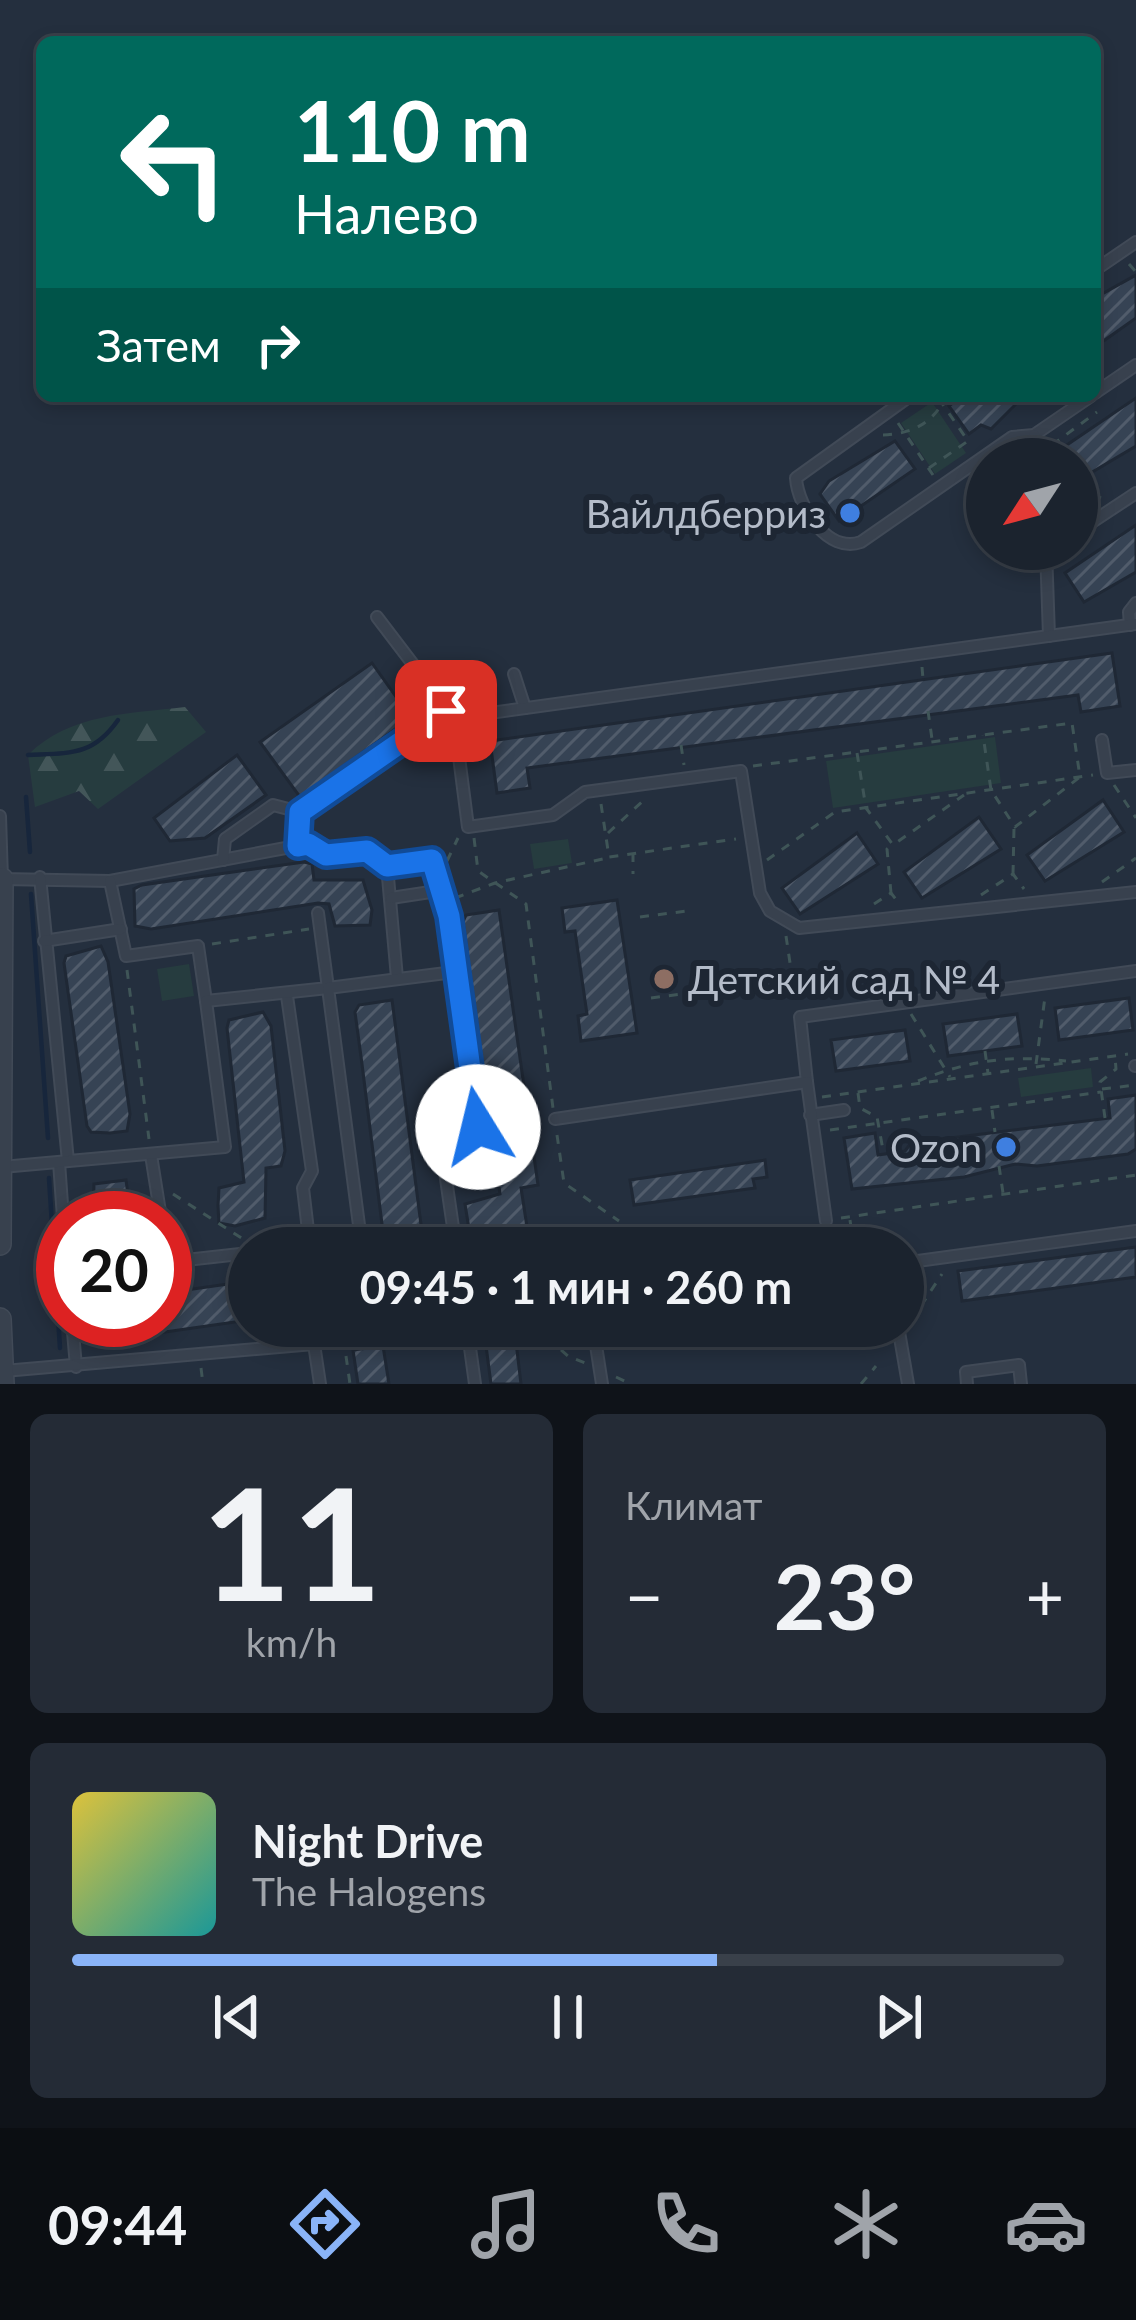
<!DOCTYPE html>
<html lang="ru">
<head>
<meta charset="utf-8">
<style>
  :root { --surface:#1b232e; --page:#242b36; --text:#f1f3f6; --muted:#a0a4aa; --line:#39404a; --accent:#8ab4f8 }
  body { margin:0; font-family:Lato,sans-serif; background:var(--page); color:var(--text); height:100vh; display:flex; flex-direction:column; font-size:45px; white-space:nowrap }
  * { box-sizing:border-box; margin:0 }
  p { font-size:39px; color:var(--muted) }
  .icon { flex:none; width:66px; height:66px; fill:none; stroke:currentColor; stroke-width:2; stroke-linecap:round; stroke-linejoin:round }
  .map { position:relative; height:1384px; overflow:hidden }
  .sheet { display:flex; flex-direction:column; gap:30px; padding:30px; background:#0f1319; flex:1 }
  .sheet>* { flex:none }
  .guide { position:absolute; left:36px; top:36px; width:1065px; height:366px; border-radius:18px; box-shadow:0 6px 18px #0003,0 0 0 3px var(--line); background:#00695c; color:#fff; overflow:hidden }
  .needle { width:78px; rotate:234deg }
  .tools { position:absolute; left:966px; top:438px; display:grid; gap:24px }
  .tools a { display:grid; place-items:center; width:132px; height:132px; border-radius:50%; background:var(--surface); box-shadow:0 6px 18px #0003,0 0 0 3px var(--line); font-size:60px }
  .speed { position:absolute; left:36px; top:1191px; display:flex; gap:24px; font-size:60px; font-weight:700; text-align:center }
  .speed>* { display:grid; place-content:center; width:156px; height:156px; border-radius:50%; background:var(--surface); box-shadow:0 6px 18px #0003,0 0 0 3px var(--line); line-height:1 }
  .speed .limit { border:18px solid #d22; background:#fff; color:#111 }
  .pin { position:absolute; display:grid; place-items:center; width:102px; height:102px; color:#fff; margin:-51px; border-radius:24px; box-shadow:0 6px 18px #0006 }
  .me { position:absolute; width:132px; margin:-66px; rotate:351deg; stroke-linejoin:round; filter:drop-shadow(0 0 9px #0008) }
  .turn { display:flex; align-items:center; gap:42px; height:252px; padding:0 60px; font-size:54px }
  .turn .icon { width:156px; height:156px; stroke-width:2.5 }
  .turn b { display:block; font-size:84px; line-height:102px }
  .then { display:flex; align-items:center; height:114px; padding:0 60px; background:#0003; gap:24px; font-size:45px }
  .big { font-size:90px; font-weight:700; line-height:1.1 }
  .sheet .card { flex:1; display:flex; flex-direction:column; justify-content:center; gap:18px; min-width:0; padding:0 42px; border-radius:18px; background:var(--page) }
  .sheet .dial { align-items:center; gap:0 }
  .dial b { font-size:156px; line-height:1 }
  .song { display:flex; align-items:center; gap:36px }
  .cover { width:144px; height:144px; border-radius:18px; background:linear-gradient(135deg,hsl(50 70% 55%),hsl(180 70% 35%)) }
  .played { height:12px; border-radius:6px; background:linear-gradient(90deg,var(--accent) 65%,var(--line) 65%) }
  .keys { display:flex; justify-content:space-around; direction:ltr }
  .heat { display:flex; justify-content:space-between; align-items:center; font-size:66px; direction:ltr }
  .sheet .tiles { flex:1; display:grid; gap:30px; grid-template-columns:1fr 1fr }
  .card:last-child { grid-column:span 2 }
  .trip { position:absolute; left:228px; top:1227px; width:696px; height:120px; border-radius:60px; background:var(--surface); box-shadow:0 6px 18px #0003,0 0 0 3px var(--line); font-weight:700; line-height:120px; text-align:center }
  .menu { display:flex; height:192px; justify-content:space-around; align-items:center; background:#0b0e12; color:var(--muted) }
  .menu .icon { width:84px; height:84px }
  .menu .current { color:var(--accent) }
  .menu b { font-size:54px; color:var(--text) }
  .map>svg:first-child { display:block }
  .forest { fill:url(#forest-firs) }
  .park { fill:#263c3f }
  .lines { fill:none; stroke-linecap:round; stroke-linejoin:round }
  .stream { stroke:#17263c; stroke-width:4.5 }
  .building { fill:url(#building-hatch); stroke:#1f2835; stroke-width:3 }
  .service-casing { stroke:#414a57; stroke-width:14 }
  .minor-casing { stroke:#414a57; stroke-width:24 }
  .path { stroke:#3f5557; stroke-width:3; stroke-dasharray:9 9; stroke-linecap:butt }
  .service { stroke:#38414e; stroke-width:10 }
  .minor { stroke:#38414e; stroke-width:21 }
  .route-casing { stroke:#114b97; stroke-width:30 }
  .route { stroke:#1a73e8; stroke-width:21 }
  .shop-dot { fill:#3f7fe0; stroke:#1d2633; stroke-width:4.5 }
  .education-dot { fill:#8d6e63; stroke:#1d2633; stroke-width:4.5 }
  .labels { text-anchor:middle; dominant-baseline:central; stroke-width:12; stroke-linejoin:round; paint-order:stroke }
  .poi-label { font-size:39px; fill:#b4bcc9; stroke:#1d2633; text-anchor:end }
</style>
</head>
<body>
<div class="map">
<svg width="1136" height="1384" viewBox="0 0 1136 1384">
  <defs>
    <pattern id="forest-firs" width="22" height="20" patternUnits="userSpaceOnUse" patternTransform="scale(3)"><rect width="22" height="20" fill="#263c3f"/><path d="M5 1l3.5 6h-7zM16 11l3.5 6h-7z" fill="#435659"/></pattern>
    <pattern id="building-hatch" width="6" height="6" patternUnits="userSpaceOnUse" patternTransform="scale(3)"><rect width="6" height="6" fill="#364354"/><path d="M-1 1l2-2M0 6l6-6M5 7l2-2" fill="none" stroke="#515c6b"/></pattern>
  </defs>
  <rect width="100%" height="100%" fill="#242f3e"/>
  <!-- forest -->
  <path class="forest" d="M185,707L206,732L98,809L79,791L35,807L28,755C70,713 129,714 185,707Z"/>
  <!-- park -->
  <g class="park">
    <path d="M932,402L966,453L935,474L901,423Z"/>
    <path d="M995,737L1001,783L833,808L826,761Z"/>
    <path d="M568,839L572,863L534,869L530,844Z"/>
    <path d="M189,964L194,996L162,1001L157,969Z"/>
    <path d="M1091,1068L1093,1087L1021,1097L1018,1078Z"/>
  </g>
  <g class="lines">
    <!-- stream -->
    <g class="stream">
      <path d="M28,755C70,753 93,756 118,720"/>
      <path d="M26,797L30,852"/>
      <path d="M31,894L48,1138"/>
      <path d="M49,1178L60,1348"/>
    </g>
  </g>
  <!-- building -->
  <g class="building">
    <path d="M1136,275V318L1095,347V298Z"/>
    <path d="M961,396H1024L991,429L981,425L969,434L949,406Z"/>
    <path d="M1136,398V446L1077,481V459H1068L1061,449Z"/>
    <path d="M895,441L915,469L839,521L820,494L829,481Z"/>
    <path d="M1136,525V572L1084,602L1065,573Z"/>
    <path d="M1112,653L1120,706L1081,712L1078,695L527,768L530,788L497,793L490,741Z"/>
    <path d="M372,663L411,718L300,797L260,742Z"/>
    <path d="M237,755L266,795L205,838L170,841L154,818Z"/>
    <path d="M1103,800L1124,832L1045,881L1027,855Z"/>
    <path d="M979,817L1001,849L922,898L904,872Z"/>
    <path d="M857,833L878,864L800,914L782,888Z"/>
    <path d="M304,862L312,864L314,880H363L372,910L370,925L335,926L329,904L318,903L151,929L135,926L134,889L142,885Z"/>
    <path d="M617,900L637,1033L581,1041L578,1016L587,1014L575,931L565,932L562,908Z"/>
    <path d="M499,910L538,1185L521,1188L527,1227L470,1235L465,1204L500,1194L463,922L466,915Z"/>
    <path d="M101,946L108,962L130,1114L127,1131L110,1133L91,1132L87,1126L64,963L66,956Z"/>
    <path d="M1129,998L1133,1030L1059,1040L1055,1008Z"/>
    <path d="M392,1000L424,1248H385L362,1064L355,1012L359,1005Z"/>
    <path d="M263,1012L271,1026L285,1151L281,1166L266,1168L265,1218L235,1226L219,1223L218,1206L219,1188L244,1182L227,1028L229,1020Z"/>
    <path d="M1017,1014L1022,1046L948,1056L943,1024Z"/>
    <path d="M905,1030L910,1061L836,1071L831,1040Z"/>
    <path d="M1136,1095V1149L1128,1154L1037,1166L1015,1164L964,1177L852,1189L844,1138L875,1133L878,1155L905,1151L911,1143L1110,1118L1108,1099Z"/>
    <path d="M765,1160L767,1177L753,1179L755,1188L634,1205L630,1180Z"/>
    <path d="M126,1180L131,1218H93L94,1184Z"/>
    <path d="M1136,1247V1277L962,1301L958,1271Z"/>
    <path d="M249,1281V1320L130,1337L128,1320H165V1293Z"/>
    <path d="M633,1326H735L736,1334L636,1348Z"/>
    <path d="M515,1334L521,1384H491L485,1338Z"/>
    <path d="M383,1346L389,1384H358L353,1350Z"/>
  </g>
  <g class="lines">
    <defs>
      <g id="service">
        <path d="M1095,270L1136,242"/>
        <path d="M1095,393L1136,365"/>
        <path d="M910,396L796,478C798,508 828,554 861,542L1012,437L1034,435L1091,396"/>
        <path d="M1034,435L1041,459"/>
        <path d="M1077,532L1136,493"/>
        <path d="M1046,549L1049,636"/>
        <path d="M377,617L454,718L468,827L553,815L585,792L741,771L760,893L770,911L799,928L1136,892"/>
        <path d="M1130,625L1129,612L1136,603"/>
        <path d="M514,674L525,708"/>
        <path d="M454,718L1136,624"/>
        <path d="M1102,740L1107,773L1136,770"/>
        <path d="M0,816L2,879L110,881L307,844L326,855L367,851L387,866L397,978"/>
        <path d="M298,846L300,812L446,711"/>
        <path d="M223,860L225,839L273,805L300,812"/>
        <path d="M387,866L432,860L437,891"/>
        <path d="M40,877L68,1161"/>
        <path d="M110,881L126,956L198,946L206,1001"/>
        <path d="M391,898L437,891L449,916L484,1166L445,1172L456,1248"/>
        <path d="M44,941L121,929"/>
        <path d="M287,996L312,1171L303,1188L310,1247"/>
        <path d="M1135,1066H1136"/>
        <path d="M807,1082L800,1017L1136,971"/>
        <path d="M810,1115L844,1110"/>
        <path d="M555,1119L807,1082L826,1221"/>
        <path d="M151,1155L161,1218"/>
        <path d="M59,1162L63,1218"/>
        <path d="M2,1167L225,1147L206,1001L328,988L318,913"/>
        <path d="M165,1242L168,1262L249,1253"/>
        <path d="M297,1248L361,1240"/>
        <path d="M362,1248L328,988L454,972"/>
        <path d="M903,1263L1136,1231"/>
        <path d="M72,1320L76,1367"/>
        <path d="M467,1326L475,1384"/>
        <path d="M593,1326L602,1384"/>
        <path d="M898,1326L908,1384"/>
        <path d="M314,1344L320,1384"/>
        <path d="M4,1371L314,1344L436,1326"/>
        <path d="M967,1384L966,1372L1019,1365L1021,1384"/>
      </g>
      <g id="minor">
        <path d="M0,1244L2,879"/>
        <path d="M0,1319L3,1384"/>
      </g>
    </defs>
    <!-- service casing -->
    <use href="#service" class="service-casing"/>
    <!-- minor casing -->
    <use href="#minor" class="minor-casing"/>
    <!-- path -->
    <g class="path">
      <path d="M1129,264L1136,272"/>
      <path d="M898,423L933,475"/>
      <path d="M883,435C912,434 934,423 946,396"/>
      <path d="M1052,445L1097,412"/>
      <path d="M1053,446L1062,459"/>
      <path d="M929,468L968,441L937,396"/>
      <path d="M1077,490L1101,498"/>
      <path d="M922,667L923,679"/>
      <path d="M928,711L932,739"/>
      <path d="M681,745L684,765"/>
      <path d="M857,753L866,808L893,845L964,795"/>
      <path d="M753,766L1072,723L1080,777L1015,827L991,790L983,735"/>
      <path d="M1114,785L1136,818"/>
      <path d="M601,804L609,857L736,839"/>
      <path d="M608,833L645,799"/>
      <path d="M474,838L478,871L526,904L553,1108"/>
      <path d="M633,853V874"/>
      <path d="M767,860L835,812L1093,775"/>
      <path d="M447,861L458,838"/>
      <path d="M1013,874L1014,828"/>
      <path d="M1102,882L1136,858"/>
      <path d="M891,893L887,849L892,846"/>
      <path d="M981,895L1013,874L1024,889"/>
      <path d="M455,898L495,883L607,858"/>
      <path d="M874,904L891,893L898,902"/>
      <path d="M640,917L687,911"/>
      <path d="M786,936L796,1003"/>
      <path d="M212,944L309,929"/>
      <path d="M127,970L149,1139"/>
      <path d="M651,998L753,985"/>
      <path d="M911,1014L950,1077"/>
      <path d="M985,1051L988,1073"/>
      <path d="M1036,1064L1045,997"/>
      <path d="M918,1081C970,1060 1009,1055 1066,1061"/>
      <path d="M1102,1089L1136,1085"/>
      <path d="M858,1093L860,1108L877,1117L883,1150"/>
      <path d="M822,1097L1128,1054"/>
      <path d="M992,1110L995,1132"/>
      <path d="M1105,1118L1100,1082L1116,1069L1115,1057"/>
      <path d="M830,1130L1101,1092"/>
      <path d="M557,1135L564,1183L619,1221"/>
      <path d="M999,1166L1003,1193"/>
      <path d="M173,1194L246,1241"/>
      <path d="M841,1218L1136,1175"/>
      <path d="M850,1220L854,1248"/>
      <path d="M911,1321L942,1274"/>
      <path d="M534,1326L568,1356L585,1363"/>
      <path d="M86,1332L97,1320"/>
      <path d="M346,1356L350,1384"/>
      <path d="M201,1368L203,1384"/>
      <path d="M616,1377L631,1384"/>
      <path d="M861,1384L876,1366"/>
    </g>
    <!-- service -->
    <use href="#service" class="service"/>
    <!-- minor -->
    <use href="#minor" class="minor"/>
  </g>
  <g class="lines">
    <defs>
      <path id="route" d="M446,711L300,812L298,846L308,844L326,855L367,851L387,866L432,860L449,916L478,1127"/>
    </defs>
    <!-- route casing -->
    <use href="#route" class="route-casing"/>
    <!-- route -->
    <use href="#route" class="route"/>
  </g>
  <!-- markers -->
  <g class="shop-dot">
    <circle cx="850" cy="513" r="12"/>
    <circle cx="1006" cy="1147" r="12"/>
  </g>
  <circle class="education-dot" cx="664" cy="979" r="12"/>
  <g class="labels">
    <!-- poi labels -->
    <g class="poi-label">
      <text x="826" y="513">Вайлдберриз</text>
      <text x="688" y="979" text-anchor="start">Детский сад № 4</text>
      <text x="982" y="1147">Ozon</text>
    </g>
  </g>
</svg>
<div class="tools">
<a><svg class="needle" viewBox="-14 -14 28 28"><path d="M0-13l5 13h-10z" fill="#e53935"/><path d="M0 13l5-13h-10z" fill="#a0a4aa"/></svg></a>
</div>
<div class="speed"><div class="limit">20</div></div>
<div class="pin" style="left:446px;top:711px;background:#d93025"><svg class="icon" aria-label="arrive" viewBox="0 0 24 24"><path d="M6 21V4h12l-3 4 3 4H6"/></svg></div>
<svg class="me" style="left:478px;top:1127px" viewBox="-20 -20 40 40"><circle r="19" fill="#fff"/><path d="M0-13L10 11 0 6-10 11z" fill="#1a73e8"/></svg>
<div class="trip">09:45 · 1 мин · 260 m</div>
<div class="guide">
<div class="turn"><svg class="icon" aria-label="left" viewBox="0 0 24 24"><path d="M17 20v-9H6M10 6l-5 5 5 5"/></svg><div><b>110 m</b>Налево</div></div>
<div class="then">Затем<svg class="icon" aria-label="right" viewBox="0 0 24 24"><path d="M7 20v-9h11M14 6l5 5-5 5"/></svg></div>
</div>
</div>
<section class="sheet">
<div class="tiles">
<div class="card dial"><b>11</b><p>km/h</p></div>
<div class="card"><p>Климат</p>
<div class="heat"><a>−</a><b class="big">23°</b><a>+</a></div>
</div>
<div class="card">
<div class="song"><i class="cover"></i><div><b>Night Drive</b><p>The Halogens</p></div></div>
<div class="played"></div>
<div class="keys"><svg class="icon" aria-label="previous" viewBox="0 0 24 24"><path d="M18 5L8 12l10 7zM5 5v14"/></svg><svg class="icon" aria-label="pause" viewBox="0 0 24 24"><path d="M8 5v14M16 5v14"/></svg><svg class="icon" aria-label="next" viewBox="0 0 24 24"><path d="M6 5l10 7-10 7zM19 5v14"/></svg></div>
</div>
</div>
</section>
<nav class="menu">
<b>09:44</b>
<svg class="icon current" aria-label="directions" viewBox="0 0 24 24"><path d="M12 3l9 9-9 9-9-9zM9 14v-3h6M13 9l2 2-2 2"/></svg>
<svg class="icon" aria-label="music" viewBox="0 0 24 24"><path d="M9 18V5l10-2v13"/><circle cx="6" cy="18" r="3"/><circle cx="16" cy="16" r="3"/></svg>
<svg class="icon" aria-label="phone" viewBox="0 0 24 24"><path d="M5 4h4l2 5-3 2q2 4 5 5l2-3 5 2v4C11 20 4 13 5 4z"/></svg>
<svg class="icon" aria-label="climate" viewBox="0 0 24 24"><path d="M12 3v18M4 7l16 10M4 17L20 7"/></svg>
<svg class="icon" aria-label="car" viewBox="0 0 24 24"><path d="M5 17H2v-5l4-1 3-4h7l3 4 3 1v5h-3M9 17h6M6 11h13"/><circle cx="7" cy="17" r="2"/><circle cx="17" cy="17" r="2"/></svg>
</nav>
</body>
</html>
